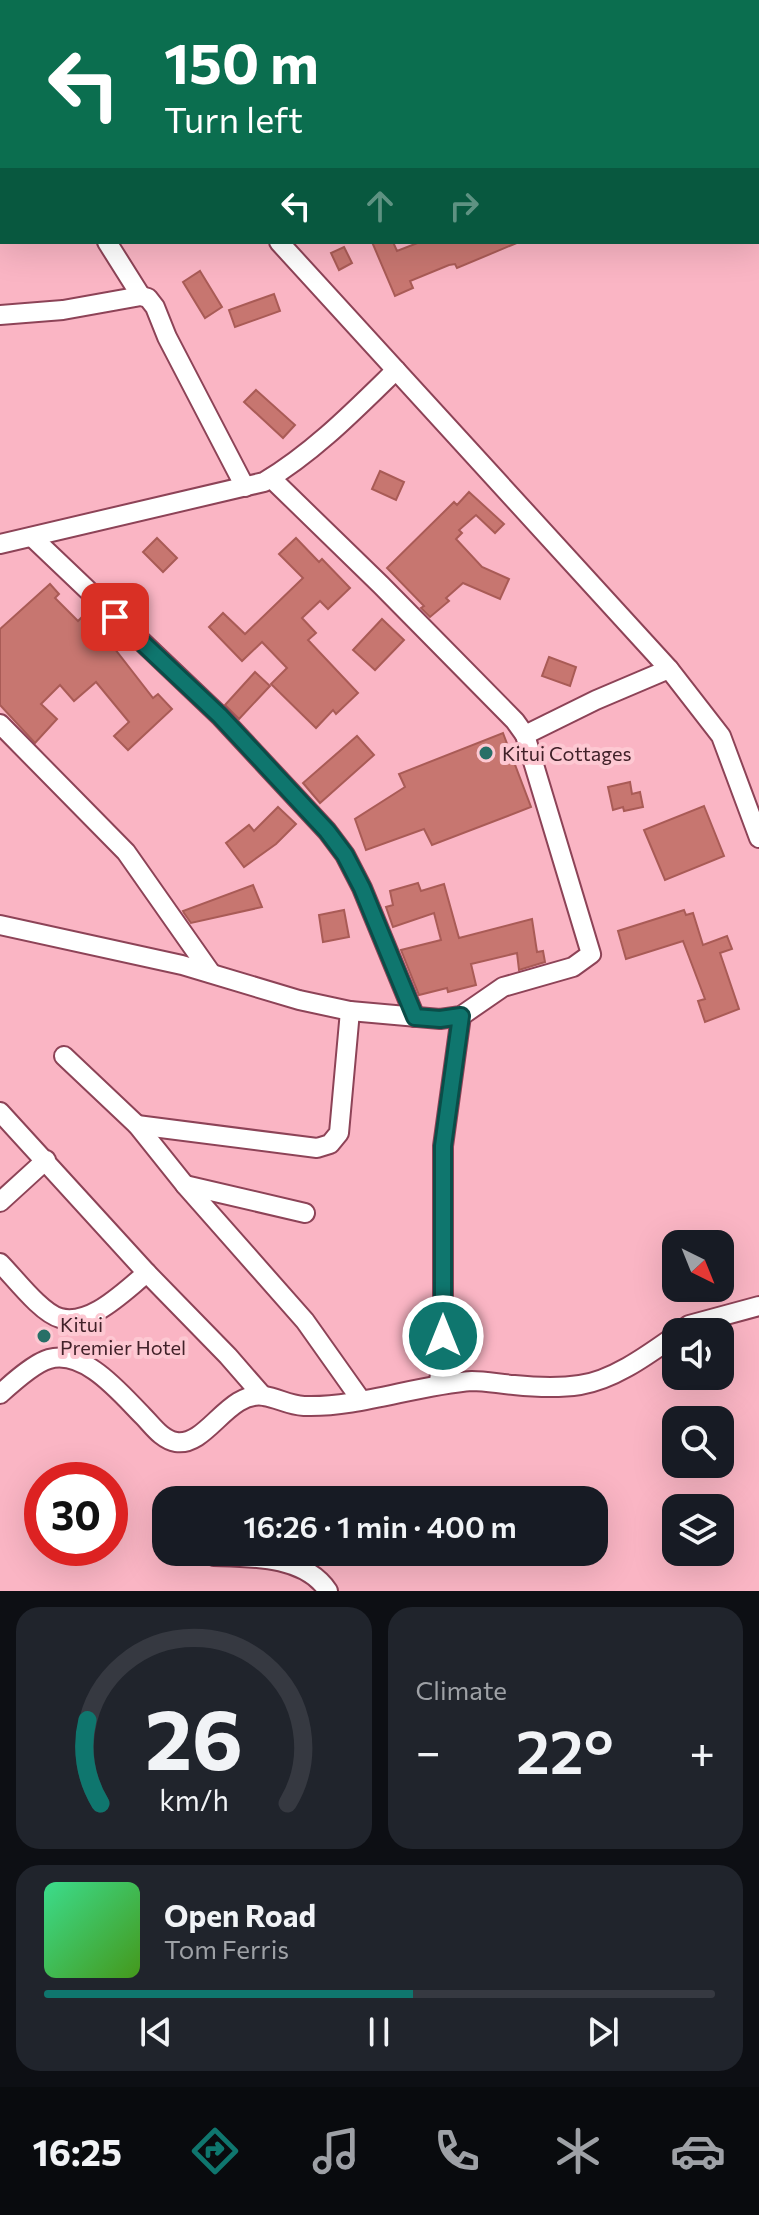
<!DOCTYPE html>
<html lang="en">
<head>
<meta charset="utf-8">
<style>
  :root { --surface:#171b24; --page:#20242c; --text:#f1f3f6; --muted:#9ea1a6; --line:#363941; --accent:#0f766e }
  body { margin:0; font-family:Commissioner,sans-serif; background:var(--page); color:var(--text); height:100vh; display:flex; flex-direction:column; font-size:30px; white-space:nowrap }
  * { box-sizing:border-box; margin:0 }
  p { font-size:26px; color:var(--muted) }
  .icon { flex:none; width:44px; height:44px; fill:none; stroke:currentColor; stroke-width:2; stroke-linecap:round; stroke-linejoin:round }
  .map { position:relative; height:1591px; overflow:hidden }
  .details { display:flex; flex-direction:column; gap:16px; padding:16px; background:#0d0f14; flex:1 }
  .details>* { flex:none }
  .banner { position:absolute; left:0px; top:0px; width:760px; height:244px; box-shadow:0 8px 32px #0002; background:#0b6e4f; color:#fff; overflow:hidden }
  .needle { width:52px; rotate:137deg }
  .fabs { position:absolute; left:662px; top:1230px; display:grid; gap:16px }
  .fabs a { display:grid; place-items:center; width:72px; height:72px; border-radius:16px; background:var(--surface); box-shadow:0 8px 32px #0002; font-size:40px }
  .speed { position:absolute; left:24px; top:1462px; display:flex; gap:16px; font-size:40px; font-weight:700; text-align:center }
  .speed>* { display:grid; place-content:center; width:104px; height:104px; border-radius:50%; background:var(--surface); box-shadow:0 8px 32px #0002; line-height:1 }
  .speed .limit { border:12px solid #d22; background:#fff; color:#111 }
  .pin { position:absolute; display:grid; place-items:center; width:68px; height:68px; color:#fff; margin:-34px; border-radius:16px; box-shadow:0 4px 12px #0006 }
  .me { position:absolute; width:88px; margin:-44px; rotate:0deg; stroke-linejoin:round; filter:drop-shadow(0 0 6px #0008) }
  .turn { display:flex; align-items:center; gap:28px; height:168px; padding:0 32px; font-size:36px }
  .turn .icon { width:104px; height:104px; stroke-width:2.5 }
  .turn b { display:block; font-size:56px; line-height:68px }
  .lanes { display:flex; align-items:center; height:76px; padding:0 32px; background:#0003; justify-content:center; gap:40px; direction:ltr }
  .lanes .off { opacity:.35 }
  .big { font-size:60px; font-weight:600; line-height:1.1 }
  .details .widget { flex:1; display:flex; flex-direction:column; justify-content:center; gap:12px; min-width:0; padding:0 28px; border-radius:24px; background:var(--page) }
  .details .dial { align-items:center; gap:0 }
  .dial svg { height:208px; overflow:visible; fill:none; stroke:var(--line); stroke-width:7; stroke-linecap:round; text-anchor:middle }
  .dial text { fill:var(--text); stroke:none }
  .song { display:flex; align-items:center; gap:24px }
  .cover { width:96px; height:96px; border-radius:12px; background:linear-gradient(135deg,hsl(150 70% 55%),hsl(100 70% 35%)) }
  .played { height:8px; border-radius:4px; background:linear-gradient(90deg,var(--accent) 55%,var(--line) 55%) }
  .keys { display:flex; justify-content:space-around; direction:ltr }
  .heat { display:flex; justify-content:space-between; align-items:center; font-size:44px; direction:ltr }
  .details .tiles { flex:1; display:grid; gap:16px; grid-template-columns:1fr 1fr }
  .widget:last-child { grid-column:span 2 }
  .trip { position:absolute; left:152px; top:1486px; width:456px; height:80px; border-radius:24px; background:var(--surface); box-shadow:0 8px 32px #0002; font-weight:600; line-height:80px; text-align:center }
  .tabs { display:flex; height:128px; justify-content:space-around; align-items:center; background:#090b0e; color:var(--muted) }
  .tabs .icon { width:56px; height:56px }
  .tabs .on { color:var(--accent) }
  .tabs b { font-size:36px; color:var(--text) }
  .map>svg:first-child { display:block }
  .building { fill:#c77670; stroke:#a95b56; stroke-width:2 }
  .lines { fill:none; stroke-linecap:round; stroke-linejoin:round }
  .street-casing { stroke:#8d4357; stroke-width:22 }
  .street { stroke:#fff; stroke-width:18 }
  .route-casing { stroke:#0a4d48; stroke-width:20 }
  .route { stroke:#0f766e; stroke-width:14 }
  .poi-dot { fill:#276f67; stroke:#fdc8d2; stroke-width:3 }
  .labels { text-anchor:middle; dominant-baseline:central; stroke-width:8; stroke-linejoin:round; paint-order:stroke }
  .poi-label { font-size:20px; fill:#412129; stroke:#fdc8d2; text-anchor:start }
</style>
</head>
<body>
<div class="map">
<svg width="759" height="1591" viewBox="0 0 759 1591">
  <rect width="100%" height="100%" fill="#fab5c4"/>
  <!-- building -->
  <g class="building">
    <path d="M372,242H393L397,251L420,242H519L457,268L455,264L449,265L410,281L413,288L395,296Z"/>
    <path d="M344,247L352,263L339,270L331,253Z"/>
    <path d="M200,271L222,307L205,318L183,282Z"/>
    <path d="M274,294L280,311L235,327L229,310Z"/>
    <path d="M256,390L295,425L283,438L244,402Z"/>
    <path d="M380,471L404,482L396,500L372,489Z"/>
    <path d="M469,492L504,524L495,533L476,515L459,530L462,533L456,539L482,567L509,579L500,599L463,583L446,598L449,601L430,617L421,608L424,606L387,568L454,502L457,505Z"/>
    <path d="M157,538L177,558L163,572L143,552Z"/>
    <path d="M296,538L319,562L322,559L350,588L328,609L320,601L302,618L316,633L308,640L358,693L336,714L333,710L316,728L271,684L287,668L262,642L242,661L209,627L223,613L245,634L303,578L279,554Z"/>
    <path d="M50,584L59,594L55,598L78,621L82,617L109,646L111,644L153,698L158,694L172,709L128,750L114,736L129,722L96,682L74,701L60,685L41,704L57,719L35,743L0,705V629Z"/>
    <path d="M382,619L404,640L375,670L353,650Z"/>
    <path d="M549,657L576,667L570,686L542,676Z"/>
    <path d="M255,672L270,686L239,719L225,705Z"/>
    <path d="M503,733L531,807L432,845L424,829L366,850L355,819L405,787L399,774Z"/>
    <path d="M357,736L374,755L320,803L303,783Z"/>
    <path d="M630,782L632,794L640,792L643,807L624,811L623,807L613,810L608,787Z"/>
    <path d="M704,806L724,856L665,880L644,830Z"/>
    <path d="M278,807L296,824L276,844L244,867L226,843L249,825L254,831Z"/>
    <path d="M418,883L421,891L444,884L459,938L532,919L537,952L543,951L545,962L519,970L517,953L471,964L476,985L448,992L447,988L419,995L401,950L441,940L434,913L393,927L386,907L393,905L390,891Z"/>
    <path d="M253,885L262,907L191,923L184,913L183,911Z"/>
    <path d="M344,910L349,937L323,942L319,915Z"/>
    <path d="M684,910L686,915L693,913L703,945L727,936L732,949L720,953L739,1009L705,1022L698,1001L705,999L683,941L626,959L618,931Z"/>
  </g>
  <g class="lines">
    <defs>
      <g id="street">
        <path d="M57,0L58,2"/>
        <path d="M28,2L29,0"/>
        <path d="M0,31L2,28"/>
        <path d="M0,129L2,131"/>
        <path d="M107,242L141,296"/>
        <path d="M279,242L669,669L721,736L759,838"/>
        <path d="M0,315L63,310L141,296L148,298L155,307L167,337L245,487"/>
        <path d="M271,478L381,585L515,721L525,735L596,700L669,669"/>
        <path d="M32,537L220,716L327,831L345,855L362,888L415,1017"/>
        <path d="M0,544L264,482C314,452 354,411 396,370"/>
        <path d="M0,724L126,852L211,973"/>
        <path d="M0,925L182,965L299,1000L350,1011L440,1019L461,1016L503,987L573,967L591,954L525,735"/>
        <path d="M64,1056L137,1125L185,1185L305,1321L361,1400"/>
        <path d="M0,1112L147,1273L228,1356L262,1395"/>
        <path d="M137,1125L317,1148L330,1144L339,1133L350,1011"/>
        <path d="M185,1185L305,1213"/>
        <path d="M0,1202L46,1160"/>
        <path d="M0,1263C14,1277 41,1313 60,1318C92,1326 125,1290 147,1273"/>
        <path d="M680,1332L689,1325L759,1306"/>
        <path d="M439,1384L443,1336V1146L461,1016"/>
        <path d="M0,1394C11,1384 34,1363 49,1359C85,1349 121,1394 143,1416C152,1425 162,1440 176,1442C207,1447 228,1390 264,1396C278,1398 288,1405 304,1406C359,1408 416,1385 472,1381C486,1381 500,1384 514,1385C534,1387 560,1388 580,1385C614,1380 649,1354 676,1335"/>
        <path d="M214,1556C252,1557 305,1556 328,1591"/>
      </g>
    </defs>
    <!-- street casing -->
    <use href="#street" class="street-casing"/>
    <!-- street -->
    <use href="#street" class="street"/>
  </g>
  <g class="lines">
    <defs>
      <path id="route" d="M115,617L220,716L327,831L345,855L362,888L415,1017L440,1019L461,1016L443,1146V1336"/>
    </defs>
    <!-- route casing -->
    <use href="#route" class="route-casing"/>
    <!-- route -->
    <use href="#route" class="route"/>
  </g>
  <!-- markers -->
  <g class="poi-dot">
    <circle cx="486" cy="753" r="8"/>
    <circle cx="44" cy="1336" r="8"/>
  </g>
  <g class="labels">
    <!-- poi labels -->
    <g class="poi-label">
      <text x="502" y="753">Kitui Cottages</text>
      <text x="60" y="1324">Kitui<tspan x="60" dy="23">Premier Hotel</tspan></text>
    </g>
  </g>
</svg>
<div class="fabs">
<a><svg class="needle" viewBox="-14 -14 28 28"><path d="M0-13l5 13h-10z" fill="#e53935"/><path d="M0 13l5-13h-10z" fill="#9ea1a6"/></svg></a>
<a><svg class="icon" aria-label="sound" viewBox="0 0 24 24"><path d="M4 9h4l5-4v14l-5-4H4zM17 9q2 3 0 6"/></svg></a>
<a><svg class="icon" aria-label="search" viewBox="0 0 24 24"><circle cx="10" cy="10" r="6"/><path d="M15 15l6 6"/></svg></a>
<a><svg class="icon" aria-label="layers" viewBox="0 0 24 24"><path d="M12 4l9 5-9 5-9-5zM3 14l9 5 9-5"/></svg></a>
</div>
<div class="speed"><div class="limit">30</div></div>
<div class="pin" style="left:115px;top:617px;background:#d93025"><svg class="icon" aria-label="arrive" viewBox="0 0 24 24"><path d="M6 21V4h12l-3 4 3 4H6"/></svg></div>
<svg class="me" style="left:443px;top:1336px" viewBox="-20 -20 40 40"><circle r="17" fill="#0f766e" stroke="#fff" stroke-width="3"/><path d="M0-11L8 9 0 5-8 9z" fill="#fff"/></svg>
<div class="trip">16:26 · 1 min · 400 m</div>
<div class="banner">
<div class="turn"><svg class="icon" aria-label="left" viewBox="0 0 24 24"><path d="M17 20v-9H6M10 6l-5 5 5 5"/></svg><div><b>150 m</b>Turn left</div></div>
<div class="lanes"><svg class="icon" aria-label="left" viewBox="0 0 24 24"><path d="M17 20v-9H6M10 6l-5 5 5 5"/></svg><svg class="icon off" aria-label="ahead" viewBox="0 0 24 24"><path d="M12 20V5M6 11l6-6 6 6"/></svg><svg class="icon off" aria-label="right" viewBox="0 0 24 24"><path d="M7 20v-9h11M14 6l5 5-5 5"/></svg></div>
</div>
</div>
<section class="details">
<div class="tiles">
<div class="widget dial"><svg viewBox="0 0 100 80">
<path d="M14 69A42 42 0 1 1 86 69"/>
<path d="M14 69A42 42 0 0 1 9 37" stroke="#0f766e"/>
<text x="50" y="56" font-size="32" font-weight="700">26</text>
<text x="50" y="72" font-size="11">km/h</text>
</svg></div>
<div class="widget"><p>Climate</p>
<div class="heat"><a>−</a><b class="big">22°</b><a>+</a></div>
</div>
<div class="widget">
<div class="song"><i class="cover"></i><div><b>Open Road</b><p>Tom Ferris</p></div></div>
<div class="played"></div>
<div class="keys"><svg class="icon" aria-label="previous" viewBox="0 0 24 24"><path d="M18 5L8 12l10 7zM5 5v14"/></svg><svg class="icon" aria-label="pause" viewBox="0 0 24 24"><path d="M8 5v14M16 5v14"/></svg><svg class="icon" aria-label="next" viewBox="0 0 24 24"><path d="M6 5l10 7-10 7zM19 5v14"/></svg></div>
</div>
</div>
</section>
<nav class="tabs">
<b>16:25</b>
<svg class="icon on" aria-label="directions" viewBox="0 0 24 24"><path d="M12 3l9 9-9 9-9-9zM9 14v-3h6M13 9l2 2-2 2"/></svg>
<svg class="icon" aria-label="music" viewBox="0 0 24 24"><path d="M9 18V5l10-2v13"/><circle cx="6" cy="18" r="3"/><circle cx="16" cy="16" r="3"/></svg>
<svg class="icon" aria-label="phone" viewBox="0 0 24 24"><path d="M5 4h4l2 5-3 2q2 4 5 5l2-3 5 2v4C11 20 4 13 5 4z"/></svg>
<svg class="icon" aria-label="climate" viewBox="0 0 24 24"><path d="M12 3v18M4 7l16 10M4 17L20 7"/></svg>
<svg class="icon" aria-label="car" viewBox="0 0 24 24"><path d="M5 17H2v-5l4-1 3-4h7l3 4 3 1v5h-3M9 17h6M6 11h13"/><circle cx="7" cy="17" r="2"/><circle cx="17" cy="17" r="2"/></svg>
</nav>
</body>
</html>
